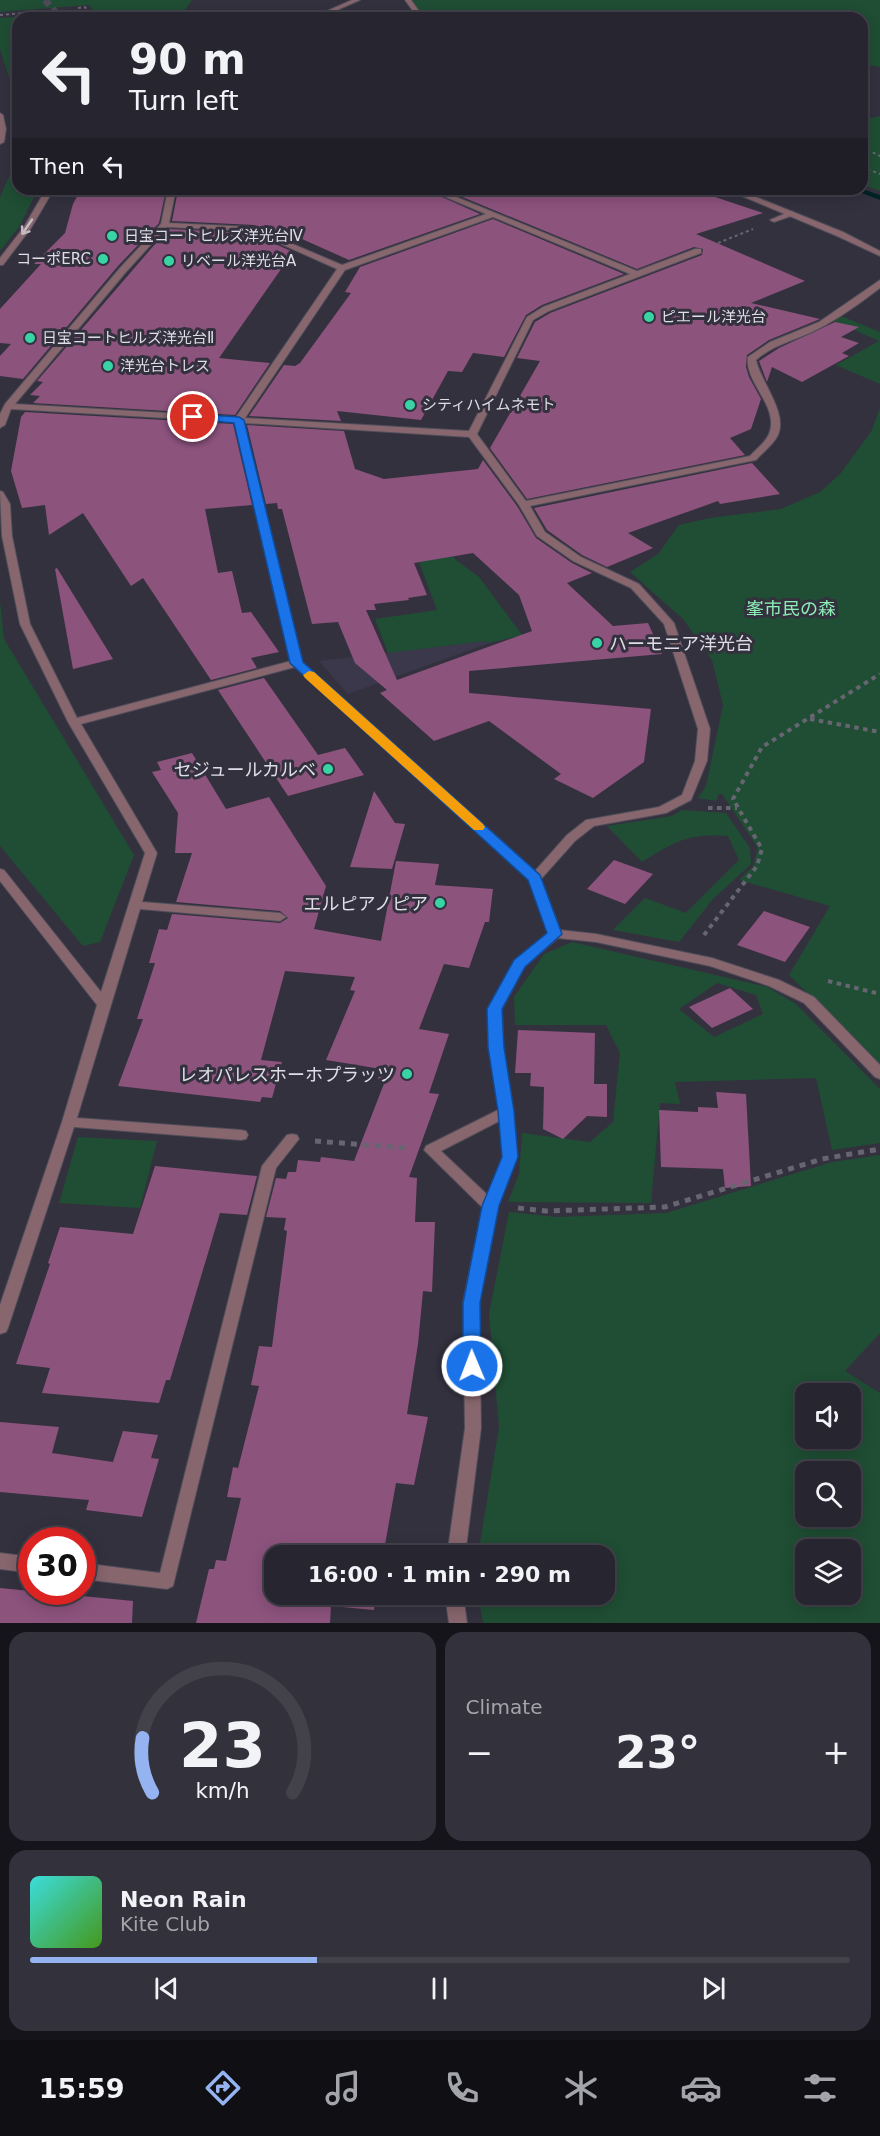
<!DOCTYPE html>
<html lang="en">
<head>
<meta charset="utf-8">
<style>
  :root { --surface:#27252f; --page:#33313b; --text:#f1f3f6; --muted:#a4a5aa; --line:#43424b; --accent:#95b2f1 }
  body { margin:0; font-family:"DejaVu Sans","Noto Sans JP",sans-serif; background:var(--page); color:var(--text); height:100vh; display:flex; flex-direction:column; font-size:22px; white-space:nowrap }
  * { box-sizing:border-box; margin:0 }
  p { font-size:20px; color:var(--muted) }
  .icon { flex:none; width:33px; height:33px; fill:none; stroke:currentColor; stroke-width:2; stroke-linecap:round; stroke-linejoin:round }
  .map { position:relative; height:1623px; overflow:hidden }
  .panel { display:flex; flex-direction:column; gap:9px; padding:9px; background:#15141a; flex:1 }
  .panel>* { flex:none }
  .banner { position:absolute; left:12px; top:12px; width:856px; height:183px; border-radius:18px; box-shadow:0 3px 15px #0003,0 0 0 2px var(--line); background:#27252f; color:var(--text); overflow:hidden }
  .fabs { position:absolute; left:795px; top:1383px; display:grid; gap:12px }
  .fabs a { display:grid; place-items:center; width:66px; height:66px; border-radius:12px; background:var(--surface); box-shadow:0 3px 15px #0003,0 0 0 2px var(--line); font-size:30px }
  .speed { position:absolute; left:18px; top:1527px; display:flex; gap:12px; font-size:30px; font-weight:700; text-align:center }
  .speed>* { display:grid; place-content:center; width:78px; height:78px; border-radius:50%; background:var(--surface); box-shadow:0 3px 15px #0003,0 0 0 2px var(--line); line-height:1 }
  .speed .limit { border:9px solid #d22; background:#fff; color:#111 }
  .pin { position:absolute; display:grid; place-items:center; width:51px; height:51px; color:#fff; margin:-26px; border:3px solid #fff; border-radius:50%; box-shadow:0 2px 6px #0007 }
  .me { position:absolute; width:66px; margin:-33px; rotate:359deg; stroke-linejoin:round; filter:drop-shadow(0 0 4px #0008) }
  .turn { display:flex; align-items:center; gap:21px; height:126px; padding:0 18px; font-size:27px }
  .turn .icon { width:78px; height:78px; stroke-width:2.5 }
  .turn b { display:block; font-size:42px; line-height:51px }
  .then { display:flex; align-items:center; height:57px; padding:0 18px; background:#0003; gap:12px; font-size:22px }
  .big { font-size:45px; font-weight:800; line-height:1.1 }
  .panel .widget { flex:1; display:flex; flex-direction:column; justify-content:center; gap:9px; min-width:0; padding:0 21px; border-radius:18px; background:var(--page) }
  .panel .dial { align-items:center; gap:0 }
  .dial svg { height:156px; overflow:visible; fill:none; stroke:var(--line); stroke-width:7; stroke-linecap:round; text-anchor:middle }
  .dial text { fill:var(--text); stroke:none }
  .song { display:flex; align-items:center; gap:18px }
  .cover { width:72px; height:72px; border-radius:9px; background:linear-gradient(135deg,hsl(180 70% 55%),hsl(100 70% 35%)) }
  .played { height:6px; border-radius:3px; background:linear-gradient(90deg,var(--accent) 35%,var(--line) 35%) }
  .keys { display:flex; justify-content:space-around; direction:ltr }
  .heat { display:flex; justify-content:space-between; align-items:center; font-size:33px; direction:ltr }
  .panel .tiles { flex:1; display:grid; gap:9px; grid-template-columns:1fr 1fr }
  .widget:last-child { grid-column:span 2 }
  .trip { position:absolute; left:264px; top:1545px; width:351px; height:60px; border-radius:18px; background:var(--surface); box-shadow:0 3px 15px #0003,0 0 0 2px var(--line); font-weight:800; line-height:60px; text-align:center }
  .tab-bar { display:flex; height:96px; justify-content:space-around; align-items:center; background:#100f13; color:var(--muted) }
  .tab-bar .icon { width:42px; height:42px }
  .tab-bar .on { color:var(--accent) }
  .tab-bar b { font-size:27px; color:var(--text) }
  .map>svg:first-child { display:block }
  .built { fill:#3c384c }
  .green { fill:#1f4e34; fill-rule:evenodd }
  .lines { fill:none; stroke-linecap:round; stroke-linejoin:round }
  .stream { fill:#012226; fill-rule:evenodd }
  .building { fill:#8c537d; fill-rule:evenodd }
  .tertiary-tunnel { stroke:#4e4b58; stroke-width:7; stroke-dasharray:7 4; stroke-linecap:butt }
  .service-casing { stroke:#4f4d5a; stroke-width:2 }
  .minor-casing { stroke:#4f4d5a; stroke-width:2 }
  .tertiary-casing { stroke:#4f4d5a; stroke-width:2 }
  .path-far2 { stroke:#686572; stroke-width:2; stroke-dasharray:3 3; stroke-linecap:butt }
  .path-far1 { stroke:#686572; stroke-width:4; stroke-dasharray:4.5 4.5; stroke-linecap:butt }
  .path { stroke:#686572; stroke-width:5; stroke-dasharray:6 6; stroke-linecap:butt }
  .service { fill:#87666d; fill-rule:evenodd }
  .minor { fill:#87666d; fill-rule:evenodd }
  .tertiary { fill:#87666d; fill-rule:evenodd }
  .oneway { stroke:#c5bac2 }
  .route { fill:#1a73e8; stroke:#114b97; stroke-width:1.5 }
  .slow { fill:#f59e0b }
  .poi-dot { fill:#39d4a5; stroke:#34313f; stroke-width:2 }
  .labels { text-anchor:middle; dominant-baseline:central; stroke-width:6; stroke-linejoin:round; paint-order:stroke }
  .far-poi-label { font-size:15px; fill:#dfdee7; stroke:#34313f; text-anchor:start }
  .park-label { font-size:18px; fill:#8beeb4; stroke:#34313f }
  .poi-label { font-size:18px; fill:#dfdee7; stroke:#34313f; text-anchor:end }
</style>
</head>
<body>
<div class="map">
<svg width="880" height="1623" viewBox="0 0 880 1623">
  <rect width="100%" height="100%" fill="#34313f"/>
  <!-- built -->
  <path class="built" d="M486,641L489,643L348,694L319,661Z"/>
  <!-- green -->
  <g class="green">
    <path d="M0,0H192L179,18H99L89,5L0,12Z"/>
    <path d="M411,0H880V67L863,64L862,18H422Z"/>
    <path d="M43,15L44,18H18V106L0,49V18Z"/>
    <path d="M880,116V191L863,185L862,120Z"/>
    <path d="M18,124V189H38L19,227L0,251V197L15,163Z"/>
    <path d="M841,316L880,332V384L836,365L879,341L834,321Z"/>
    <path d="M880,408V1064L789,975L830,906L739,880L753,866L758,848L722,794H719L716,801L698,798L706,786L723,705L712,660L683,619L630,572L658,554L679,525L710,518L781,509L820,492L840,474L871,432Z"/>
    <path d="M434,531L456,560L479,577L522,635L489,643L486,641L388,653L375,619L437,610L418,559Z"/>
    <path d="M0,601L4,639L134,855L100,942L83,946L0,846Z"/>
    <path d="M682,810L726,813L750,848L751,864L713,899L679,942L613,930L645,898L686,913L739,860L728,836C688,833 675,841 642,862L607,826L672,816Z"/>
    <path d="M572,942L767,987L796,1004L880,1089V1143L832,1150L816,1078L675,1082L680,1104L660,1103L651,1203L508,1202L519,1174L522,1133L590,1142L613,1122L620,1053L606,1025H515L514,997L544,954ZM717,983L756,995L763,1014L714,1037L679,1009Z"/>
    <path d="M78,1137L157,1141L140,1208L59,1203Z"/>
    <path d="M880,1155V1333L845,1371L880,1393V1623H483L478,1595L604,1594V1556L478,1555L499,1427L489,1314L509,1212L557,1217L666,1213L832,1162ZM806,1394H850V1438H806ZM806,1472H850V1516H806ZM806,1550H850V1594H806Z"/>
  </g>
  <g class="lines">
    <!-- stream -->
    <path class="stream" d="M851,189H862L880,195V200Z"/>
  </g>
  <!-- building -->
  <g class="building">
    <path d="M81,189L166,190L159,223L118,266L23,379L0,376V356L11,344L0,343V309L41,264H34L65,233L73,204Z"/>
    <path d="M340,189L360,197L383,189H424L480,214L349,260L302,239L298,244L254,225L172,221L178,190Z"/>
    <path d="M443,189H691L763,213L696,234L805,281L751,303L820,319L769,340L747,355L746,367L749,377L761,399L751,429L730,438L745,455L527,499L490,448L540,361L517,358L535,322L550,313L702,255L703,249L694,247L637,269Z"/>
    <path d="M493,219L624,274L542,305L526,315L504,357L473,353L462,372L448,371L421,420L337,411L341,421L249,416L284,365L295,366L300,363L351,293L345,292L360,267Z"/>
    <path d="M168,229L251,233L293,252L219,358L270,363L235,415L33,403L40,396L30,395L43,382L37,381Z"/>
    <path d="M835,322L859,327L841,337L859,343L842,353L849,356L802,382L772,367L767,382L759,361L779,348Z"/>
    <path d="M25,412L233,424L252,505L205,509L218,573L232,571L242,613L251,612L279,652L251,658L257,668L211,680L143,578L131,586L83,513L49,535L45,505L22,508L11,471L21,417Z"/>
    <path d="M247,425L344,431L355,469L384,479L478,469L483,460L517,506L536,538L572,563L592,573L567,583L613,626L648,623L662,654L469,671V693L651,709L644,762L593,798L554,779L561,774L489,721L434,741L380,693L387,690L355,663L338,622L312,624L282,509H278L277,503L266,504ZM473,553L519,595L532,631L397,680L366,610H376L374,604L409,600L408,598L427,595L414,563Z"/>
    <path d="M752,463L780,494L720,504L718,501L628,533L653,548L607,567L582,555L547,530L534,508Z"/>
    <path d="M57,568L113,659L73,669L55,569Z"/>
    <path d="M264,678L318,755L345,748L364,775L288,796L218,690Z"/>
    <path d="M192,753L226,809L269,797L326,886L314,929L381,941L396,861L439,864L435,885L493,889L489,922H485L469,968L444,964L419,1029L449,1034L429,1093L439,1094L409,1177L417,1178L415,1222H435L432,1292L423,1291L418,1344L407,1414L428,1417L414,1485L396,1483L383,1556H274V1594H376L374,1610L331,1606L330,1623H196L209,1569H214L216,1560L226,1561L241,1498L227,1497L233,1467L238,1468L259,1386L251,1385L259,1346L272,1347L287,1231L284,1230L286,1218L266,1217L276,1178L286,1179L288,1172H296L298,1160L320,1162L321,1157L354,1161L385,1081L378,1079L381,1069L326,1060L355,991L350,990L355,977L285,971L261,1060L282,1062L272,1098L262,1097L260,1102L118,1086L143,1019H137L155,963H149L159,929L167,930L172,914L280,923L288,918L280,911L176,902L192,853H175L178,813L152,772L161,770L157,762Z"/>
    <path d="M374,791L395,823L405,824L392,869L350,867Z"/>
    <path d="M614,860L653,874L625,904L587,889Z"/>
    <path d="M764,911L810,927L785,962L737,945Z"/>
    <path d="M730,988L753,1009L712,1028L689,1007Z"/>
    <path d="M518,1030L595,1033L594,1084H607V1117L587,1116L563,1139L543,1129L544,1087L530,1086L531,1073H515Z"/>
    <path d="M716,1092L746,1094L751,1186L725,1188L723,1169L661,1167L659,1110L698,1112V1107L718,1108Z"/>
    <path d="M155,1166L257,1176L247,1215L220,1213L170,1380H166L159,1403L42,1393L50,1368L16,1364L50,1264L48,1263L60,1227L133,1234Z"/>
    <path d="M0,1422L59,1427L52,1453L113,1462L123,1431L158,1435L151,1458L159,1459L142,1517L86,1510L89,1500L0,1492Z"/>
    <path d="M0,1588L133,1601L132,1623H0Z"/>
  </g>
  <g class="lines">
    <!-- tertiary-tunnel -->
    <path class="tertiary-tunnel" d="M45,0L56,13"/>
    <defs>
      <g id="service">
        <path d="M506,1106L511,1107L513,1111L511,1115L441,1151L495,1202L497,1206L495,1210L490,1212L485,1210L424,1150L426,1146Z"/>
        <path d="M292,1134L297,1135L299,1139L276,1168L173,1586L167,1589L82,1579V1563L160,1573L262,1166L287,1135Z"/>
        <path d="M0,1553L32,1557V1573L0,1569Z"/>
      </g>
      <g id="minor">
        <path d="M352,0H360L319,18H311Z"/>
        <path d="M168,189H176L169,223L253,227L342,265L486,214L426,189H437L637,271L695,249H701V253L549,311L533,320L477,434L526,501L750,456C756,449 765,443 769,434C780,406 744,383 748,357L770,342L819,322L880,280V288C860,303 840,318 818,329C797,340 774,344 756,360C761,382 788,413 778,435C773,445 763,452 756,460L530,506L545,532L581,557L639,584L674,623L710,729L707,761L691,800L666,813L594,826L575,841L541,879L560,930L596,934L712,958L779,980L814,997L880,1065V1079L875,1077L804,1003L769,986L710,966L596,942L558,938L524,967L502,1009L503,1047L513,1111L517,1157L497,1206L479,1303L481,1428L465,1556H447L465,1428L463,1303L483,1206L503,1157L499,1111L489,1047L488,1009L514,961L548,933L529,880L295,667L81,724L157,853L142,902L280,913L286,917L280,921L140,909L77,1118L241,1130L246,1131L248,1135L246,1139L241,1140L74,1127L8,1328L6,1332L0,1334V1305L62,1122L97,1005L0,881V869L4,870L101,992L145,853L68,722L20,624L2,536L0,491L3,492L10,504L12,536L30,624L77,718L291,661L235,422L11,409L5,425L0,428V414L5,404L120,268L161,224ZM493,217L630,274L543,307L527,317L469,431L245,418L345,270ZM167,227L252,231L337,269L236,417L15,404L126,272ZM244,423L469,437L519,505L537,536L573,561L631,588L664,624L698,729L695,761L682,795L659,807L586,820L567,835L535,871L302,662Z"/>
        <path d="M791,211L795,213L794,215L774,222L770,220Z"/>
        <path d="M445,1594H463L467,1623H449Z"/>
      </g>
      <g id="tertiary">
        <path d="M405,0H411L424,18H418Z"/>
        <path d="M54,12H58L61,18H55Z"/>
        <path d="M0,113L3,115L6,129L4,142L0,144Z"/>
        <path d="M46,189H54L31,228L3,265H0V258L24,227Z"/>
        <path d="M725,189H736L843,232L880,251V256L837,236Z"/>
      </g>
    </defs>
    <!-- service casing -->
    <use href="#service" class="service-casing"/>
    <!-- minor casing -->
    <use href="#minor" class="minor-casing"/>
    <!-- tertiary casing -->
    <use href="#tertiary" class="tertiary-casing"/>
    <!-- path-far2 -->
    <g class="path-far2">
      <path d="M78,8L85,7L92,18"/>
      <path d="M0,15L35,12"/>
      <path d="M862,147L880,156"/>
      <path d="M862,167L880,174"/>
      <path d="M718,243L753,229"/>
    </g>
    <!-- path-far1 -->
    <g class="path-far1">
      <path d="M810,719L880,732"/>
      <path d="M708,808H737"/>
      <path d="M704,935L757,866L762,849L733,799L762,747L880,674"/>
      <path d="M828,981L880,994"/>
    </g>
    <!-- path -->
    <g class="path">
      <path d="M315,1141L406,1148"/>
      <path d="M518,1208L546,1211L665,1207L822,1159L880,1149"/>
    </g>
    <!-- service -->
    <use href="#service" class="service"/>
    <!-- minor -->
    <use href="#minor" class="minor"/>
    <!-- tertiary -->
    <use href="#tertiary" class="tertiary"/>
  </g>
  <!-- one-way arrows -->
  <defs><path id="oneway-shaft" d="M-6 0H5M1.5-3L5.5 0L1.5 3" fill="none" stroke-width="1.6" stroke-linecap="round" stroke-linejoin="round" transform="scale(1.5)"/></defs>
  <use class="oneway" href="#oneway-shaft" transform="translate(27 227) rotate(124)"/>
  <!-- route -->
  <path class="route" d="M193,414L239,417L244,420L303,662L540,875L562,934L525,967L502,1009L504,1047L514,1111L518,1157L499,1206L480,1303L481,1366L479,1371L472,1373L466,1371L463,1366V1303L482,1206L502,1157L498,1111L488,1047L487,1009L514,960L547,933L528,880L290,663L234,423L189,419L187,417Z"/>
  <!-- slow -->
  <path class="slow" d="M309,671L314,672L483,824L485,827L483,830H474L305,678L303,675Z"/>
  <!-- markers -->
  <g class="poi-dot">
    <circle cx="112" cy="236" r="6"/>
    <circle cx="103" cy="259" r="6"/>
    <circle cx="169" cy="261" r="6"/>
    <circle cx="649" cy="317" r="6"/>
    <circle cx="30" cy="338" r="6"/>
    <circle cx="108" cy="366" r="6"/>
    <circle cx="410" cy="405" r="6"/>
    <circle cx="597" cy="643" r="6"/>
    <circle cx="328" cy="769" r="6"/>
    <circle cx="440" cy="903" r="6"/>
    <circle cx="407" cy="1074" r="6"/>
  </g>
  <g class="labels">
    <!-- far-poi labels -->
    <g class="far-poi-label">
      <text x="124" y="236">日宝コートヒルズ洋光台Ⅳ</text>
      <text x="91" y="259" text-anchor="end">コーポERC</text>
      <text x="181" y="261">リベール洋光台A</text>
      <text x="661" y="317">ピエール洋光台</text>
      <text x="42" y="338">日宝コートヒルズ洋光台Ⅱ</text>
      <text x="120" y="366">洋光台トレス</text>
      <text x="422" y="405">シティハイムネモト</text>
    </g>
    <!-- park labels -->
    <g class="park-label">
      <text x="791" y="608">峯市民の森</text>
    </g>
    <!-- poi labels -->
    <g class="poi-label">
      <text x="609" y="643" text-anchor="start">ハーモニア洋光台</text>
      <text x="316" y="769">セジュールカルベ</text>
      <text x="428" y="903">エルピアノピア</text>
      <text x="395" y="1074">レオパレスホーホプラッツ</text>
    </g>
  </g>
</svg>
<div class="fabs">
<a><svg class="icon" aria-label="sound" viewBox="0 0 24 24"><path d="M4 9h4l5-4v14l-5-4H4zM17 9q2 3 0 6"/></svg></a>
<a><svg class="icon" aria-label="search" viewBox="0 0 24 24"><circle cx="10" cy="10" r="6"/><path d="M15 15l6 6"/></svg></a>
<a><svg class="icon" aria-label="layers" viewBox="0 0 24 24"><path d="M12 4l9 5-9 5-9-5zM3 14l9 5 9-5"/></svg></a>
</div>
<div class="speed"><div class="limit">30</div></div>
<div class="pin" style="left:193px;top:417px;background:#d93025"><svg class="icon" aria-label="arrive" viewBox="0 0 24 24"><path d="M6 21V4h12l-3 4 3 4H6"/></svg></div>
<svg class="me" style="left:472px;top:1366px" viewBox="-20 -20 40 40"><circle r="17" fill="#1a73e8" stroke="#fff" stroke-width="3"/><path d="M0-11L8 9 0 5-8 9z" fill="#fff"/></svg>
<div class="trip">16:00 · 1 min · 290 m</div>
<div class="banner">
<div class="turn"><svg class="icon" aria-label="left" viewBox="0 0 24 24"><path d="M17 20v-9H6M10 6l-5 5 5 5"/></svg><div><b>90 m</b>Turn left</div></div>
<div class="then">Then<svg class="icon" aria-label="left" viewBox="0 0 24 24"><path d="M17 20v-9H6M10 6l-5 5 5 5"/></svg></div>
</div>
</div>
<section class="panel">
<div class="tiles">
<div class="widget dial"><svg viewBox="0 0 100 80">
<path d="M14 69A42 42 0 1 1 86 69"/>
<path d="M14 69A42 42 0 0 1 9 41" stroke="#95b2f1"/>
<text x="50" y="56" font-size="32" font-weight="700">23</text>
<text x="50" y="72" font-size="11">km/h</text>
</svg></div>
<div class="widget"><p>Climate</p>
<div class="heat"><a>−</a><b class="big">23°</b><a>+</a></div>
</div>
<div class="widget">
<div class="song"><i class="cover"></i><div><b>Neon Rain</b><p>Kite Club</p></div></div>
<div class="played"></div>
<div class="keys"><svg class="icon" aria-label="previous" viewBox="0 0 24 24"><path d="M18 5L8 12l10 7zM5 5v14"/></svg><svg class="icon" aria-label="pause" viewBox="0 0 24 24"><path d="M8 5v14M16 5v14"/></svg><svg class="icon" aria-label="next" viewBox="0 0 24 24"><path d="M6 5l10 7-10 7zM19 5v14"/></svg></div>
</div>
</div>
</section>
<nav class="tab-bar">
<b>15:59</b>
<svg class="icon on" aria-label="directions" viewBox="0 0 24 24"><path d="M12 3l9 9-9 9-9-9zM9 14v-3h6M13 9l2 2-2 2"/></svg>
<svg class="icon" aria-label="music" viewBox="0 0 24 24"><path d="M9 18V5l10-2v13"/><circle cx="6" cy="18" r="3"/><circle cx="16" cy="16" r="3"/></svg>
<svg class="icon" aria-label="phone" viewBox="0 0 24 24"><path d="M5 4h4l2 5-3 2q2 4 5 5l2-3 5 2v4C11 20 4 13 5 4z"/></svg>
<svg class="icon" aria-label="climate" viewBox="0 0 24 24"><path d="M12 3v18M4 7l16 10M4 17L20 7"/></svg>
<svg class="icon" aria-label="car" viewBox="0 0 24 24"><path d="M5 17H2v-5l4-1 3-4h7l3 4 3 1v5h-3M9 17h6M6 11h13"/><circle cx="7" cy="17" r="2"/><circle cx="17" cy="17" r="2"/></svg>
<svg class="icon" aria-label="filters" viewBox="0 0 24 24"><path d="M4 7h16M4 17h16"/><circle cx="9" cy="7" r="2"/><circle cx="15" cy="17" r="2"/></svg>
</nav>
</body>
</html>
